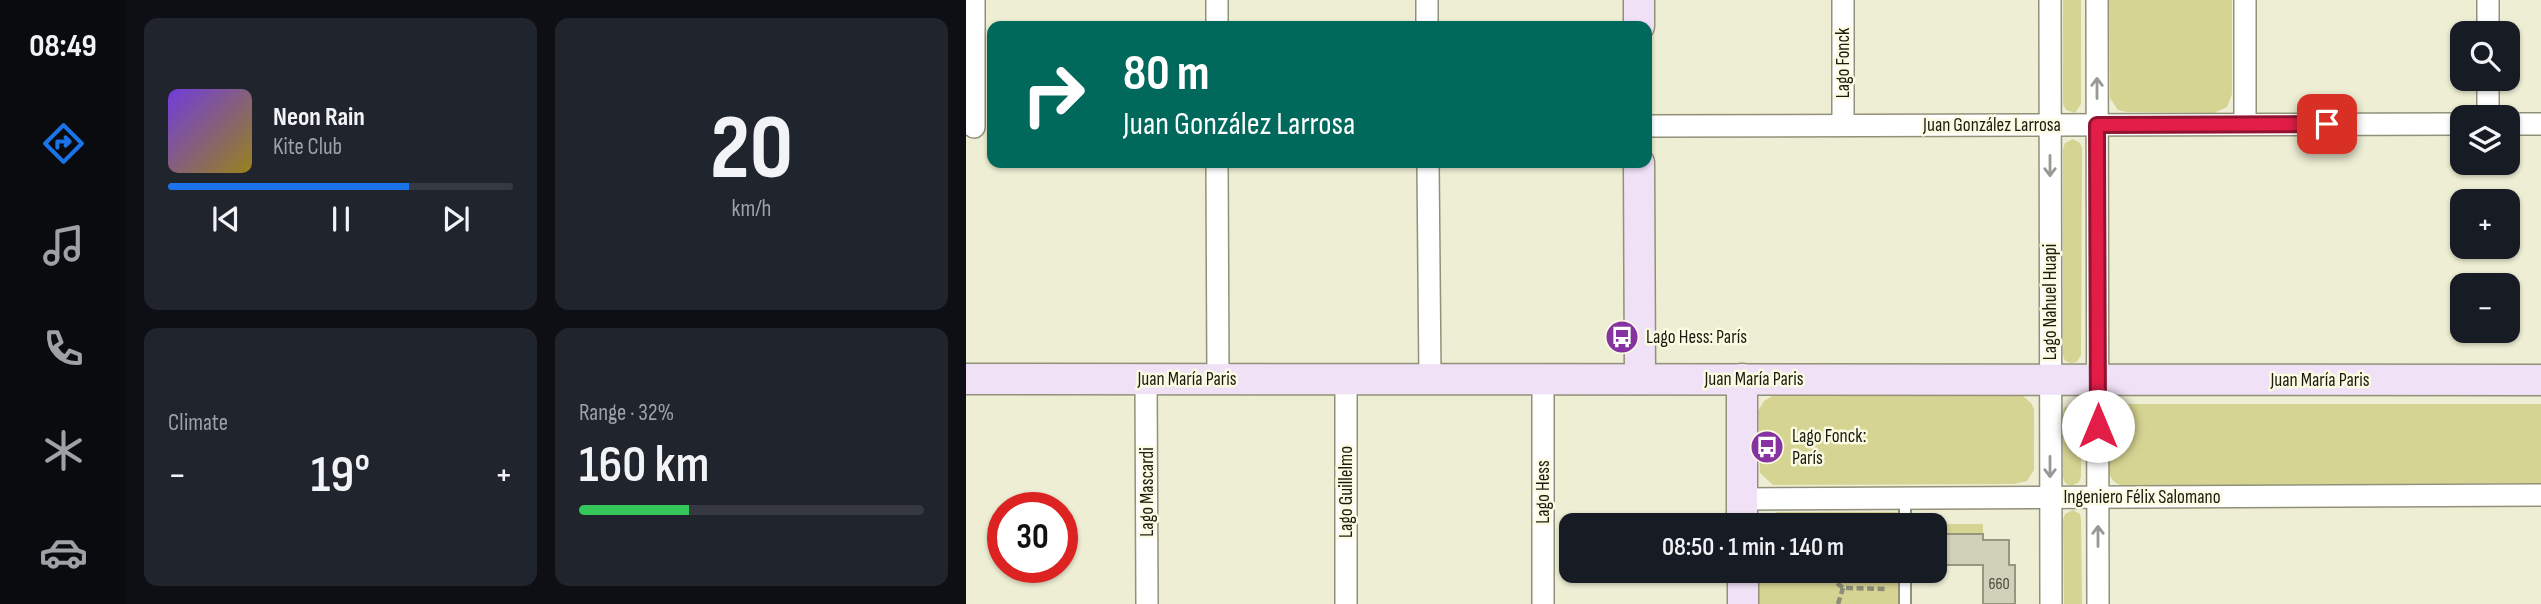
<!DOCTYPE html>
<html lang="en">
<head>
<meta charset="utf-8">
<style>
  :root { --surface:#171b24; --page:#20242c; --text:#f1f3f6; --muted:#9ea1a6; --line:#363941; --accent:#1a73e8 }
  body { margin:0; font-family:"Sofia Sans Condensed",sans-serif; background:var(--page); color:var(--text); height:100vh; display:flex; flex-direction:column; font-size:26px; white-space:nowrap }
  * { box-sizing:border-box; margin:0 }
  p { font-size:23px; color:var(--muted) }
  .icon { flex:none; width:38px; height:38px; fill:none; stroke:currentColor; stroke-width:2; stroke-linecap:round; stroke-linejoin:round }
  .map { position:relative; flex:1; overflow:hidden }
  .details { display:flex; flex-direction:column; gap:18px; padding:18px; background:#0d0f14; width:840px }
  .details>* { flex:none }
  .banner { position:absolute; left:21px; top:21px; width:665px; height:147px; border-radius:14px; box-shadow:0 2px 5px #0004; background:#00695c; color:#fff; overflow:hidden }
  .buttons { position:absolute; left:1484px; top:21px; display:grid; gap:14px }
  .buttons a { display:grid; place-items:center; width:70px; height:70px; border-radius:14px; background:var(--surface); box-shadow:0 2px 5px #0004; font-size:35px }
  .speed { position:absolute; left:21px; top:492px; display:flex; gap:14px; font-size:35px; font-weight:700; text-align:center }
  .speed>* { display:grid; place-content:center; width:91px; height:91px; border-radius:50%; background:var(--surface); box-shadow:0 2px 5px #0004; line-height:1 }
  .speed .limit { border:10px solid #d22; background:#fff; color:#111 }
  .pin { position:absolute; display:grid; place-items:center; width:60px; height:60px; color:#fff; margin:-30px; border-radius:14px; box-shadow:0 4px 10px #0006 }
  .me { position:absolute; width:77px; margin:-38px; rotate:0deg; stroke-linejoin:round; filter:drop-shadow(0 0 5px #0008) }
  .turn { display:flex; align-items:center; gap:24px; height:147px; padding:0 21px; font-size:32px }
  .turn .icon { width:91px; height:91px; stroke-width:2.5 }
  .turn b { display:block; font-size:49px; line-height:60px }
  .big { font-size:52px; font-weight:600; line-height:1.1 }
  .details .widget { flex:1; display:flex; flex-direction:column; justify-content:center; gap:10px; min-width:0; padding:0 24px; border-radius:14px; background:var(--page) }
  .details .dial { align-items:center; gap:0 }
  .dial b { font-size:91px; line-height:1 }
  .song { display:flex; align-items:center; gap:21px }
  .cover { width:84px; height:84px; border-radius:10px; background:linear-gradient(135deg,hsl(260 70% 55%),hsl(50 70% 35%)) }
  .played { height:7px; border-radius:4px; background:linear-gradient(90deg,var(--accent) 70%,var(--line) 70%) }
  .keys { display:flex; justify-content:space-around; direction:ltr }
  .heat { display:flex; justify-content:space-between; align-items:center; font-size:38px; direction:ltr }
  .charge { height:10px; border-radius:5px; background:linear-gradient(90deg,#34c759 32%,var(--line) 0) }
  .details .tiles { flex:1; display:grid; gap:18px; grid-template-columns:repeat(2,1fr) }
  .trip { position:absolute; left:593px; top:513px; width:388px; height:70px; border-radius:14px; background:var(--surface); box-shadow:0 2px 5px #0004; font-weight:600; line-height:70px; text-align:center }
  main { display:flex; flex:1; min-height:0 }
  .menu { display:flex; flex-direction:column; width:126px; justify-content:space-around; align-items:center; background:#090b0e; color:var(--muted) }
  .menu .icon { width:49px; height:49px }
  .menu .active { color:var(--accent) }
  .menu b { font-size:32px; color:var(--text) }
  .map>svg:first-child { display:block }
  .green { fill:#d6d492 }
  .building { fill:#d1d0b8; stroke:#979780; stroke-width:2 }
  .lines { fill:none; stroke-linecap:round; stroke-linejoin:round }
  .lane-casing { stroke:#919179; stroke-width:14 }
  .street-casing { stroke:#919179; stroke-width:24 }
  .secondary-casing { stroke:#919179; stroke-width:33 }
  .path { stroke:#8d8d7b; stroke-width:4.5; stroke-dasharray:7 3.5; stroke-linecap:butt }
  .lane { stroke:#fff; stroke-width:10 }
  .street { stroke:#fff; stroke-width:21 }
  .secondary { stroke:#f0e1f6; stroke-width:30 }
  .oneway { stroke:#989894 }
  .route-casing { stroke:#92132f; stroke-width:18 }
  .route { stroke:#e11d48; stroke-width:12 }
  .labels { text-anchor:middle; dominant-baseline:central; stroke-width:5; stroke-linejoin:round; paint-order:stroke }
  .number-label { font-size:16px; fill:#48483b }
  .street-label { font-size:19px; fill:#1b1a11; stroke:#fbfbe2 }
  .poi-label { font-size:19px; fill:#1b1a11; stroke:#fbfbe2; text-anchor:start }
</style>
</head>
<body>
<main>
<nav class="menu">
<b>08:49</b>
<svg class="icon active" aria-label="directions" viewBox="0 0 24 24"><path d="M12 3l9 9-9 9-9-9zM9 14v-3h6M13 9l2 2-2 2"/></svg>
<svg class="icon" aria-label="music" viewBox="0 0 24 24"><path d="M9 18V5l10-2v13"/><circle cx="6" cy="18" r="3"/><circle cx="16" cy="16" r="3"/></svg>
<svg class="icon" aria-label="phone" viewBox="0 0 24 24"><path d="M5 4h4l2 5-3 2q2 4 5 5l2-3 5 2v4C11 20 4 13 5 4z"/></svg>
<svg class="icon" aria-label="climate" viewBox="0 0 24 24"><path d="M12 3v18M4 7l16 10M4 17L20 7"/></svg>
<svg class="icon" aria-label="car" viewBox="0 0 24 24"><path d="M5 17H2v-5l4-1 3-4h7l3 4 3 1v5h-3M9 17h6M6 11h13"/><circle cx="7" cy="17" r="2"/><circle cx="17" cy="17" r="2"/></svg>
</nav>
<section class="details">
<div class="tiles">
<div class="widget">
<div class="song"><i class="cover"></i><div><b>Neon Rain</b><p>Kite Club</p></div></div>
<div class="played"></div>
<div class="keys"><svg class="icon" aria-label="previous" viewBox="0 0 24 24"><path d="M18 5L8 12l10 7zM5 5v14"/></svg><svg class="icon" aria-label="pause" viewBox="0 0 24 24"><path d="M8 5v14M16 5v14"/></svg><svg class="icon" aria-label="next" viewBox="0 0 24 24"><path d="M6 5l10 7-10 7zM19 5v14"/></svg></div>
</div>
<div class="widget dial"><b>20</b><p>km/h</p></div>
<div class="widget"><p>Climate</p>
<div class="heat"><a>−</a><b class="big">19°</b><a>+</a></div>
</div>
<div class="widget"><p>Range · 32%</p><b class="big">160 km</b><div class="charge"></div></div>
</div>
</section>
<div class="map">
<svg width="1575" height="604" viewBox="0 0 1575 604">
  <rect width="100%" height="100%" fill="#eeeed4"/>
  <!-- green -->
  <g class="green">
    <path d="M1097,0H1115V104L1109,113L1100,110L1097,104Z"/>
    <path d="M1143,0H1266V94L1261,107L1248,113L1161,112L1152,110L1144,98Z"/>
    <path d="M1107,139L1114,143L1116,148L1115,355L1111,362L1105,363L1099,361L1097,355V149L1099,143Z"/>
    <path d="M808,395H1056L1065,403L1068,409V470L1061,481L1048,484L807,485L794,473L792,411L798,401Z"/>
    <path d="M1106,404L1112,406L1115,411V477L1113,482L1105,486L1099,483L1097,477V414L1098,408Z"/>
    <path d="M1155,404H1575V483L1160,486C1154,485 1149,484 1146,479C1138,469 1141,429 1143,417Z"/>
    <path d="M1107,510L1114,514L1115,520L1116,604H1098L1097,520L1099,514Z"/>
    <path d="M812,512H933V525H794L801,515Z"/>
    <path d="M945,524H1017V534H970V525Z"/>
    <rect x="793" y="571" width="140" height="33"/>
  </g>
  <!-- building -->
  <path class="building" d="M970,534H1017V540H1043V565H1049V604H1017V565H970Z"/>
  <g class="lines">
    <defs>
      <g id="lane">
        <path d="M939,498V525"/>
        <path d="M939,570V604"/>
      </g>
      <g id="street">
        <path d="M251,0V26"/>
        <path d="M461,0V26"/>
        <path d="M1084,0L1085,604"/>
        <path d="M1131,0L1132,604"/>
        <path d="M1279,0V124"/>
        <path d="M1522,0V33"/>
        <path d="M1522,79V117"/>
        <path d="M1542,124H1575"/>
        <path d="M877,125V0"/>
        <path d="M681,126L1496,124"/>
        <path d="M8,127V0"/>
        <path d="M251,163L252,379"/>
        <path d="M462,163L464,379"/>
        <path d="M180,379L181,604"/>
        <path d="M380,379V604"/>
        <path d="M577,379V604"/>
        <path d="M776,499L1575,495"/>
      </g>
      <g id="secondary">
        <path d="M673,0V26"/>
        <path d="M673,163L674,379"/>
        <path d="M0,379L1575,380"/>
        <path d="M776,379V525"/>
        <path d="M777,570V604"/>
      </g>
    </defs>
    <!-- lane casing -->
    <use href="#lane" class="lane-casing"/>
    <!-- street casing -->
    <use href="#street" class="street-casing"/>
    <!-- secondary casing -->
    <use href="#secondary" class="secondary-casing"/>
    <!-- path -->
    <g class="path">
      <path d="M855,570L877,588L922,589"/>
      <path d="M872,604L877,588"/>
    </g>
    <!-- lane -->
    <use href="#lane" class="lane"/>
    <!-- street -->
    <use href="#street" class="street"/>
    <!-- secondary -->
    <use href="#secondary" class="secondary"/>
  </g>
  <!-- one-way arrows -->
  <defs><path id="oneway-shaft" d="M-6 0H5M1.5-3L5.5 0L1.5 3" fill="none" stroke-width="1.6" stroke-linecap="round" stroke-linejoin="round" transform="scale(1.75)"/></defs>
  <g class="oneway">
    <use href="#oneway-shaft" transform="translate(1131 88) rotate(-90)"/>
    <use href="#oneway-shaft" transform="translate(1084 166) rotate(90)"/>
    <use href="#oneway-shaft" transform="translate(1084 467) rotate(90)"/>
    <use href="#oneway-shaft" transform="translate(1132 536) rotate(-90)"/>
  </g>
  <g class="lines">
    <defs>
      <path id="route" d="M1132,426L1131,125L1361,124"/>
    </defs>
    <!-- route casing -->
    <use href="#route" class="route-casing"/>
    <!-- route -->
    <use href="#route" class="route"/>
  </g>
  <!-- icons -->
  <defs>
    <symbol id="bus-disc" viewBox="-11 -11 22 22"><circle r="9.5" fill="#8633a1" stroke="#fbfbe2"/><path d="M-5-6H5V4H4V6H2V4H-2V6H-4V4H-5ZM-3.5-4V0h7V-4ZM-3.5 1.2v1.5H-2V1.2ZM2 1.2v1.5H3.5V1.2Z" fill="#fff"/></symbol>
  </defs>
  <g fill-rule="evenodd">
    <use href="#bus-disc" x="637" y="318" width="38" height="38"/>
    <use href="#bus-disc" x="782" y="428" width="38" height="38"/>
  </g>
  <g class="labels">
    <!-- number labels -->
    <g class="number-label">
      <text x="1033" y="584">660</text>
    </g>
    <!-- street labels -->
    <g class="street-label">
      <text transform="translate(877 63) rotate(-90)">Lago Fonck</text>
      <text x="1026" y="125">Juan González Larrosa</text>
      <text transform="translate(1084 302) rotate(-90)">Lago Nahuel Huapi</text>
      <text x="221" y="379">Juan María Paris</text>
      <text x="788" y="379">Juan María Paris</text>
      <text x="1354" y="380">Juan María Paris</text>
      <text transform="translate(181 492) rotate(-90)">Lago Mascardi</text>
      <text transform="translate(380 492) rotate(-90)">Lago Guillelmo</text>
      <text transform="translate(577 492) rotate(-90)">Lago Hess</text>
      <text x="1176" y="497">Ingeniero Félix Salomano</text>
    </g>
    <!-- poi labels -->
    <g class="poi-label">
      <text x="680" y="337">Lago Hess: París</text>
      <text x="826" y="436">Lago Fonck:<tspan x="826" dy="22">París</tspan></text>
    </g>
  </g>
</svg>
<div class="buttons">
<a><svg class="icon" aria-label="search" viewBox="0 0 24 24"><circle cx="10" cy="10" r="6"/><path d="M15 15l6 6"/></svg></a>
<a><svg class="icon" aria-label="layers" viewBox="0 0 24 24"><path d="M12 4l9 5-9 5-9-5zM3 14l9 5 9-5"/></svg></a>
<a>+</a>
<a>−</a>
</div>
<div class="speed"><div class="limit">30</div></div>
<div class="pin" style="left:1361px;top:124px;background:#d93025"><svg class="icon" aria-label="arrive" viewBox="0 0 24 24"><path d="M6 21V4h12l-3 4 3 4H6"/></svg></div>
<svg class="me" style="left:1132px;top:426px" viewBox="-20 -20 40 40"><circle r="19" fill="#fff"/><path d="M0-13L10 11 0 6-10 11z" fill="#e11d48"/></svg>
<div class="trip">08:50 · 1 min · 140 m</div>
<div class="banner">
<div class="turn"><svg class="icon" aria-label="right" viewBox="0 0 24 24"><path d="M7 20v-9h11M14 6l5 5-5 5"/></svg><div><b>80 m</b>Juan González Larrosa</div></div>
</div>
</div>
</main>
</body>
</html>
